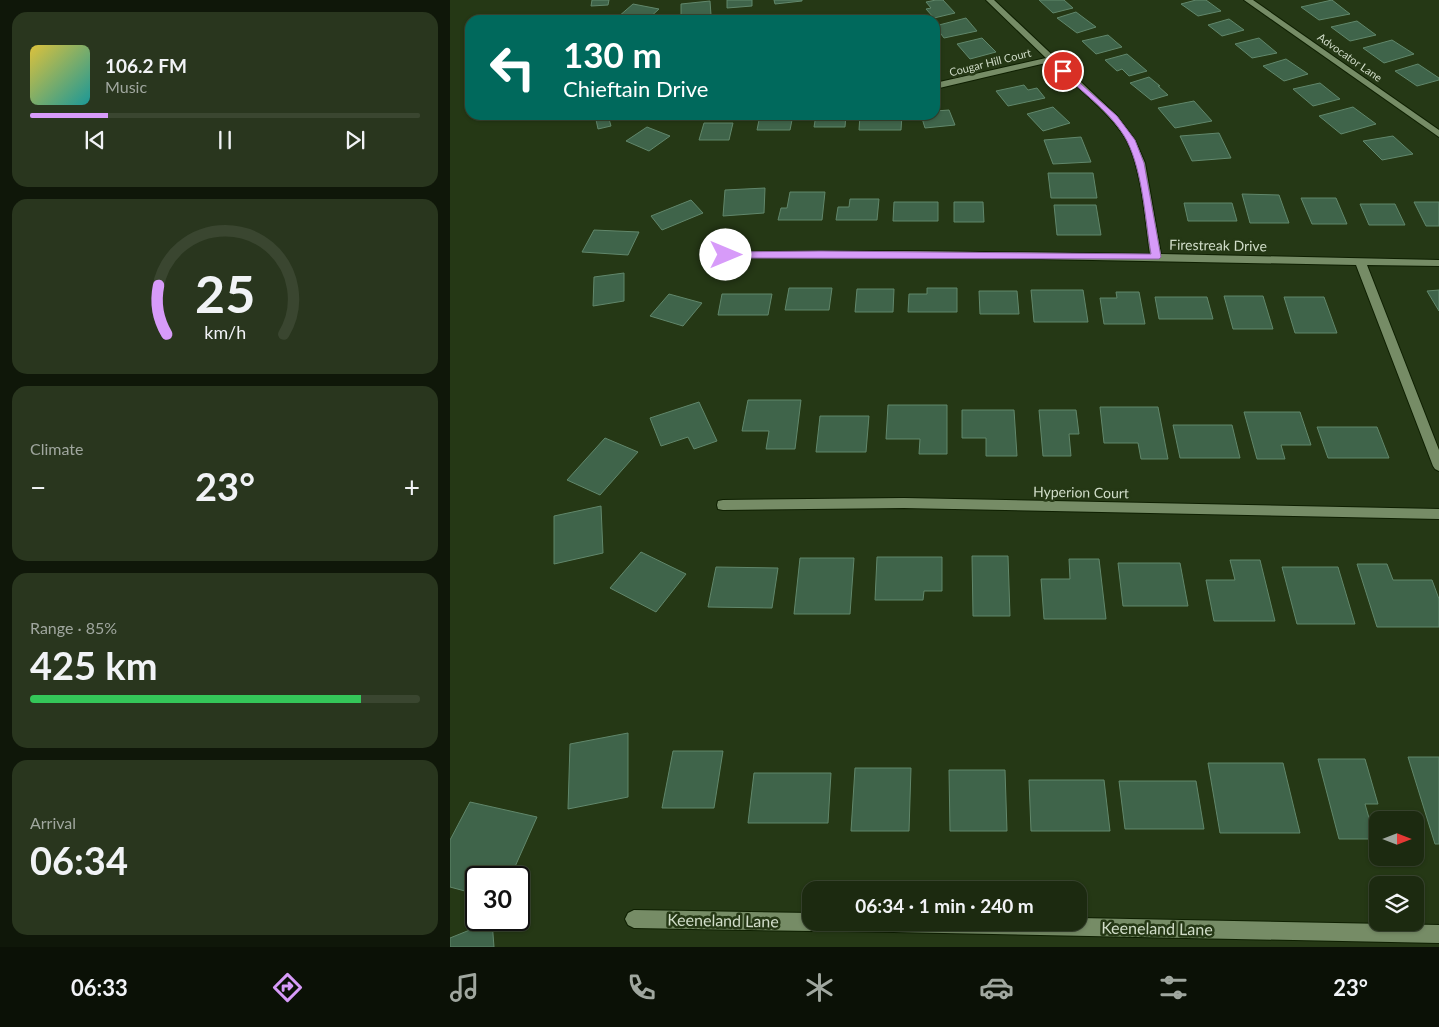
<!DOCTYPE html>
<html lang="en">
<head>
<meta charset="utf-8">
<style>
  :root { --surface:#1c2a10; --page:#29361e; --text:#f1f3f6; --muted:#a0a79f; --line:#3a4630; --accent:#d79bf9 }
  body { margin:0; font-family:Lato,sans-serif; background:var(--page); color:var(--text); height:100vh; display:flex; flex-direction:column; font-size:19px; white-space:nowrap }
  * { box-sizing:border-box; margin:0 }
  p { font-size:16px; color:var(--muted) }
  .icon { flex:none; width:28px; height:28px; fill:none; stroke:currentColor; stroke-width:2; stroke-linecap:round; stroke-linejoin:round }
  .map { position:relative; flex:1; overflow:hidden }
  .side { display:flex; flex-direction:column; gap:12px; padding:12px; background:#0f1709; width:450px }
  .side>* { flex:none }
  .top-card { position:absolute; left:15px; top:15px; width:475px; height:105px; border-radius:15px; box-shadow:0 1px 4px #0004,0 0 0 1px var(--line); background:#00695c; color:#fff; overflow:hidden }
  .needle { width:32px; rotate:90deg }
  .fabs { position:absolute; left:919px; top:811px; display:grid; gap:10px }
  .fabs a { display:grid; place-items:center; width:55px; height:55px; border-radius:10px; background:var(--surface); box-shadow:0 1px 4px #0004,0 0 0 1px var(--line); font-size:25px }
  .speed { position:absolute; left:15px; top:866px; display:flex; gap:10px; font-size:25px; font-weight:700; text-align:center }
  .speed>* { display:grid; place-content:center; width:65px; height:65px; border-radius:50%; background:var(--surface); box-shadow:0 1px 4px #0004,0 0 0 1px var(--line); line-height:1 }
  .speed .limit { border:2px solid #111; border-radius:8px; background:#fff; color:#111 }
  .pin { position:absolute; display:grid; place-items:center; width:42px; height:42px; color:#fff; margin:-21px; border:2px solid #fff; border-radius:50%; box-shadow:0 1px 5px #0007 }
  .me { position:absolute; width:55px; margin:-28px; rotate:90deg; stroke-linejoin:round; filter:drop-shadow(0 0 4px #0008) }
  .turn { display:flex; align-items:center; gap:18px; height:105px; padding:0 15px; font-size:22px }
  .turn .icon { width:65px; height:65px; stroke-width:2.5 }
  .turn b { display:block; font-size:35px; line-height:42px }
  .big { font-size:38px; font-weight:700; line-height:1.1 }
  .side .tile { flex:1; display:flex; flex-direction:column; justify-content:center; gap:8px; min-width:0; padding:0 18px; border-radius:15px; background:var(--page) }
  .side .dial { align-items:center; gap:0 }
  .dial svg { height:130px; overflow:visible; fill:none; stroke:var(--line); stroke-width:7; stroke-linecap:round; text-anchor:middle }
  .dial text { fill:var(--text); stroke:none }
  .song { display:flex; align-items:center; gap:15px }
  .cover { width:60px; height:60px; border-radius:8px; background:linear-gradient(135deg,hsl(50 70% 55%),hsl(180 70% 35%)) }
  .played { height:5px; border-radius:2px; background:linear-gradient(90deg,var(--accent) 20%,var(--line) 20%) }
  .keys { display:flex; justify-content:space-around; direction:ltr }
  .heat { display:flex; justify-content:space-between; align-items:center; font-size:28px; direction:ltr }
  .charge { height:8px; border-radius:4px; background:linear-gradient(90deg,#34c759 85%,var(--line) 0) }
  .trip { position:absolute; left:352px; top:881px; width:285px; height:50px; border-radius:15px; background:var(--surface); box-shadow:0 1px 4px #0004,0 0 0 1px var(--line); font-weight:700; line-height:50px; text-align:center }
  .menu { display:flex; height:80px; justify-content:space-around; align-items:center; background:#0b1106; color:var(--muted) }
  .menu .icon { width:35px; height:35px }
  .menu .active { color:var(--accent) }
  .menu b { font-size:22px; color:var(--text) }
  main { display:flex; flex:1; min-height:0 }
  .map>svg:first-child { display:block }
  .building { fill:#3f644a; stroke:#61876b }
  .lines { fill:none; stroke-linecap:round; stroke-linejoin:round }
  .minor-casing { stroke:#0e1f00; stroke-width:2 }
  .minor { fill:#768c66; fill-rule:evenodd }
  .route { fill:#d79bf9; stroke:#8c65a2 }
  .labels { text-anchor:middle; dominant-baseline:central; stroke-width:5; stroke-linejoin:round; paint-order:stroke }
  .far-street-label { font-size:11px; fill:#d1ddc9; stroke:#253815 }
  .street-label { font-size:14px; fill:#d1ddc9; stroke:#253815 }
  .near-street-label { font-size:16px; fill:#d1ddc9; stroke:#253815 }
</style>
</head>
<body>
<main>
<section class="side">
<div class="tile">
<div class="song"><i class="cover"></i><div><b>106.2 FM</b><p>Music</p></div></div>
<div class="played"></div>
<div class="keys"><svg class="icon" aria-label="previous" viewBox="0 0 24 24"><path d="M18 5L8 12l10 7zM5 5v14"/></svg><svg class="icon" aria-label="pause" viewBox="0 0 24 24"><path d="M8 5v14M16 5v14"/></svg><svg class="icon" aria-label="next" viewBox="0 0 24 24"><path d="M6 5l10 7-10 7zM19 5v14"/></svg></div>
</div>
<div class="tile dial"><svg viewBox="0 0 100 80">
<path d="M14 69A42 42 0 1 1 86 69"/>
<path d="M14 69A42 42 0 0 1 9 39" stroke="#d79bf9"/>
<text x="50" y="56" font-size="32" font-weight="700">25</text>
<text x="50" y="72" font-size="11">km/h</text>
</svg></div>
<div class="tile"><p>Climate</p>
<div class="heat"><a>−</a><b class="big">23°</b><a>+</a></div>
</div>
<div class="tile"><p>Range · 85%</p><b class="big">425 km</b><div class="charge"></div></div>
<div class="tile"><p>Arrival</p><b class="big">06:34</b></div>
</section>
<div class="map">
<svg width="989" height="947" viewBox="0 0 989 947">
  <rect width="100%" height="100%" fill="#253815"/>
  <!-- building -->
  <g class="building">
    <path d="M142,0H159L158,5L141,6Z"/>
    <path d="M277,0H302V6L277,8Z"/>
    <path d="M324,0H352V1L325,4Z"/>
    <path d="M486,0H493L505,13L484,18L476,9L481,8L476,2Z"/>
    <path d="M589,0H614L623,8L603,13Z"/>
    <path d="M746,0H756L771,11L748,16L731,4Z"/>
    <path d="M882,0L900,14L869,20L851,7Z"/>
    <path d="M260,1L261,15L231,17V4Z"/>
    <path d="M183,4L209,9L197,20L168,17Z"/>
    <path d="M626,12L646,27L627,33L607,18Z"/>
    <path d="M516,18L527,31L494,38L485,26Z"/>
    <path d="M779,19L794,30L772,36L758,25Z"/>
    <path d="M907,21L926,35L900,41L881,27Z"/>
    <path d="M658,35L672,47L646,54L632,41Z"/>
    <path d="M532,38L546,52L520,59L507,44Z"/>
    <path d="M809,38L827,53L802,58L785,44Z"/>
    <path d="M942,40L964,54L934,63L913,48Z"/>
    <path d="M677,54L697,71L679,76L672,69L667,71L655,60Z"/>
    <path d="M836,59L858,74L834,81L813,66Z"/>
    <path d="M968,64L989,78V80L967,86L945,71Z"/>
    <path d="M699,77L710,86H708L718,95L701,100L680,83Z"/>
    <path d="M870,83L890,99L863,106L843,89Z"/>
    <path d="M574,85L578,90L587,88L595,98L558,106L546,91Z"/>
    <path d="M744,101L762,121L725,128L708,108Z"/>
    <path d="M603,107L620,123L593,131L577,114Z"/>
    <path d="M903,107L926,124L891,134L869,116Z"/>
    <path d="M499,110L505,125L475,128L471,115H485V111Z"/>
    <path d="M145,115H175L159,119L161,126L148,129Z"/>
    <path d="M310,115H343L340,130H307Z"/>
    <path d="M366,115H396L395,127H364Z"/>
    <path d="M410,115H452L451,130H409Z"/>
    <path d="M254,123H283L279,140H249Z"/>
    <path d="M197,127L220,136L199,151L176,141Z"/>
    <path d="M769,133L781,158L742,161L730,136Z"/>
    <path d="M943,136L963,154L932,160L913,141Z"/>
    <path d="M631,137L641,162L603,164L594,140Z"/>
    <path d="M598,173H643L647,198H601Z"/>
    <path d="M315,188L314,213L273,216L275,190Z"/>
    <path d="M340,192H375L372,220H328L331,208H337Z"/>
    <path d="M792,194L829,195L839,223H800Z"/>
    <path d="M851,198H886L897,224H862Z"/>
    <path d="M400,199H429L427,220H386L388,207H399Z"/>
    <path d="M241,200L253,213L212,230L201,216Z"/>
    <path d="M444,202H488V221H443Z"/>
    <path d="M504,202H533L534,222H504Z"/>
    <path d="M964,202H989V226H976Z"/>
    <path d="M734,203H782L787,221H738Z"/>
    <path d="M910,204H945L955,225H919Z"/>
    <path d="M604,205H646L651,235H607Z"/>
    <path d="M144,230L189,232L178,255L132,252Z"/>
    <path d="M174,273V301L143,306L144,277Z"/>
    <path d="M339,288H382L379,310H335Z"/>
    <path d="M477,288H507V312H458L459,294H477Z"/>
    <path d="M407,289H444L443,312H405Z"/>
    <path d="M581,290H633L638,322H584Z"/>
    <path d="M989,290V311L977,291Z"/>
    <path d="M529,291H567L569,314H530Z"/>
    <path d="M666,292H689L695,324H654L650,298H667Z"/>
    <path d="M219,294L252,303L233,326L200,316Z"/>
    <path d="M272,294H322L318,315H268Z"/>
    <path d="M774,296H813L823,329H783Z"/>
    <path d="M705,297H757L763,319H709Z"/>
    <path d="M834,297H874L887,333H845Z"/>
    <path d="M298,400H351L345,449H316L319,431H292Z"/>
    <path d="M249,402L267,441L244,449L238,437L211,446L200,418Z"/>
    <path d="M438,405H497V454H469L470,439H436Z"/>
    <path d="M650,407H708L718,459H691L688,443H654Z"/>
    <path d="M512,410H564L567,456H536V438H512Z"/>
    <path d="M589,410H626L629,434H619L621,456H593Z"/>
    <path d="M794,412H850L861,445H831L835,459H807Z"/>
    <path d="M370,416H419L416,452H366Z"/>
    <path d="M723,425H782L790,458H730Z"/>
    <path d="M867,427H927L939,458H878Z"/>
    <path d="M155,438L188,452L150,495L117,480Z"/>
    <path d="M151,506L153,553L104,564V516Z"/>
    <path d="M191,552L236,574L206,612L160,588Z"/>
    <path d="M522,556H558L560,616H523Z"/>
    <path d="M427,557H492V591H474L473,600H425Z"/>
    <path d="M350,558H404L400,614H344Z"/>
    <path d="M619,559H649L656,619H594L591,579H620Z"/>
    <path d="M780,560H810L825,621H764L756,580H785Z"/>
    <path d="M668,563H730L738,606H673Z"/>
    <path d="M907,564H937L943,580H982L989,599V627H927Z"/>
    <path d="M266,567L328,568L322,608L258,607Z"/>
    <path d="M832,567H888L905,624H847Z"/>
    <path d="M178,733V797L118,809L120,744Z"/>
    <path d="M223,751H273L264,808H212Z"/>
    <path d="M958,757H989V844H985Z"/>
    <path d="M868,759H915L928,804H915L925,839H889Z"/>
    <path d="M758,763H833L850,833H770Z"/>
    <path d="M405,768H461L459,831H401Z"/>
    <path d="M499,770H555L557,831H500Z"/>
    <path d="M304,773H381L378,823H298Z"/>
    <path d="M579,780H654L660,831H581Z"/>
    <path d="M669,781H746L754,829H675Z"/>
    <path d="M20,802L87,817L60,878H26V894L0,887V840Z"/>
    <path d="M42,921L44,947H0V938Z"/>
  </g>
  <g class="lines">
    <defs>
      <g id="minor">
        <path d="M536,0H544L667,116L685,140L695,163L711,254L989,260V266L917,265L989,450V471L985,469L983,466L906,265L543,258L272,257V253L276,252L454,251L700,254C695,220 692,171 677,141C665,117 621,82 600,62L485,89V83L596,58Z"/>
        <path d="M794,0H803L989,130V137Z"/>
        <path d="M454,498L989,509V519L454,508L273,510L268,509L267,505L268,501L273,500Z"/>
        <path d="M184,910L361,913V922H369L367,928L361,931L184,928L178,925L175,919L178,913Z"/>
        <path d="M629,918L989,925V943L394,931L388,928L386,922H629Z"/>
      </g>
    </defs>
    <!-- minor casing -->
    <use href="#minor" class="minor-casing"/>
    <!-- minor -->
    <use href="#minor" class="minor"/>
  </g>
  <!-- route -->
  <path class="route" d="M613,68L667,116L685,140L694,163L711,257L709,259L276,258L272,255L276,252L371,251L701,254C695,219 693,173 677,141C663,114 633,93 611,72L610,71Z"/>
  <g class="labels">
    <!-- far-street labels -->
    <g class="far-street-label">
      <text transform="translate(900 57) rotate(35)">Advocator Lane</text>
      <text transform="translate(540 62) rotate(-14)">Cougar Hill Court</text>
    </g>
    <!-- street labels -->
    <g class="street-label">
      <text transform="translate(768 245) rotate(1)">Firestreak Drive</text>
      <text transform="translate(631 492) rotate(1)">Hyperion Court</text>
    </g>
    <!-- near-street labels -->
    <g class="near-street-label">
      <text transform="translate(273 920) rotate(1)">Keeneland Lane</text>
      <text transform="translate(707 928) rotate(1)">Keeneland Lane</text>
    </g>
  </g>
</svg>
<div class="fabs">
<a><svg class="needle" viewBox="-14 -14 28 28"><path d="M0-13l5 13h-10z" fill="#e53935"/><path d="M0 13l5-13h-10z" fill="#a0a79f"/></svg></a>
<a><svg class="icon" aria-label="layers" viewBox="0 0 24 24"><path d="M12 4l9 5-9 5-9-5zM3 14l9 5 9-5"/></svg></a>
</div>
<div class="speed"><div class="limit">30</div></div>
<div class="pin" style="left:613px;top:71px;background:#d93025"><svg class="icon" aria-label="arrive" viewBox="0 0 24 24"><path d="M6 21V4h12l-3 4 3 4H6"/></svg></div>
<svg class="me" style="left:276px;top:255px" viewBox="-20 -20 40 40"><circle r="19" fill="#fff"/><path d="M0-13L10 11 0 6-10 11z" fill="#d79bf9"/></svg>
<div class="trip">06:34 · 1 min · 240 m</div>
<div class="top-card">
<div class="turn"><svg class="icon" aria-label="left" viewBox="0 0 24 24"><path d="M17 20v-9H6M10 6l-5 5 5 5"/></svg><div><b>130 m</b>Chieftain Drive</div></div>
</div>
</div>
</main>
<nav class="menu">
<b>06:33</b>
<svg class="icon active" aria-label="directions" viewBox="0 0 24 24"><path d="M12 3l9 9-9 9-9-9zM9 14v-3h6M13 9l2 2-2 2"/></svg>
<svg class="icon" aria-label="music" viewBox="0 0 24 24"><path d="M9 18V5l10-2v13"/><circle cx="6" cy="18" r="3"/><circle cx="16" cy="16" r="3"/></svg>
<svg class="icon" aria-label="phone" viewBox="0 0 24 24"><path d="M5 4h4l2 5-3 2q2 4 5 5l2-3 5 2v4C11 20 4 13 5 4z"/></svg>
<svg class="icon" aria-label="climate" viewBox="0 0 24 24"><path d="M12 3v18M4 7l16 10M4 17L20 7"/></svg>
<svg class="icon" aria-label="car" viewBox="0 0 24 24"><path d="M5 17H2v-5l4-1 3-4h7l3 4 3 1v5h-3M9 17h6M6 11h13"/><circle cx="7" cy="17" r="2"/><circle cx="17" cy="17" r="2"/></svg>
<svg class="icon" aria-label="filters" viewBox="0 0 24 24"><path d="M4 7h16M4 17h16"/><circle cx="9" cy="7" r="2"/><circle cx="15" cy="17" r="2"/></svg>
<b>23°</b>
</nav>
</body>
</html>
